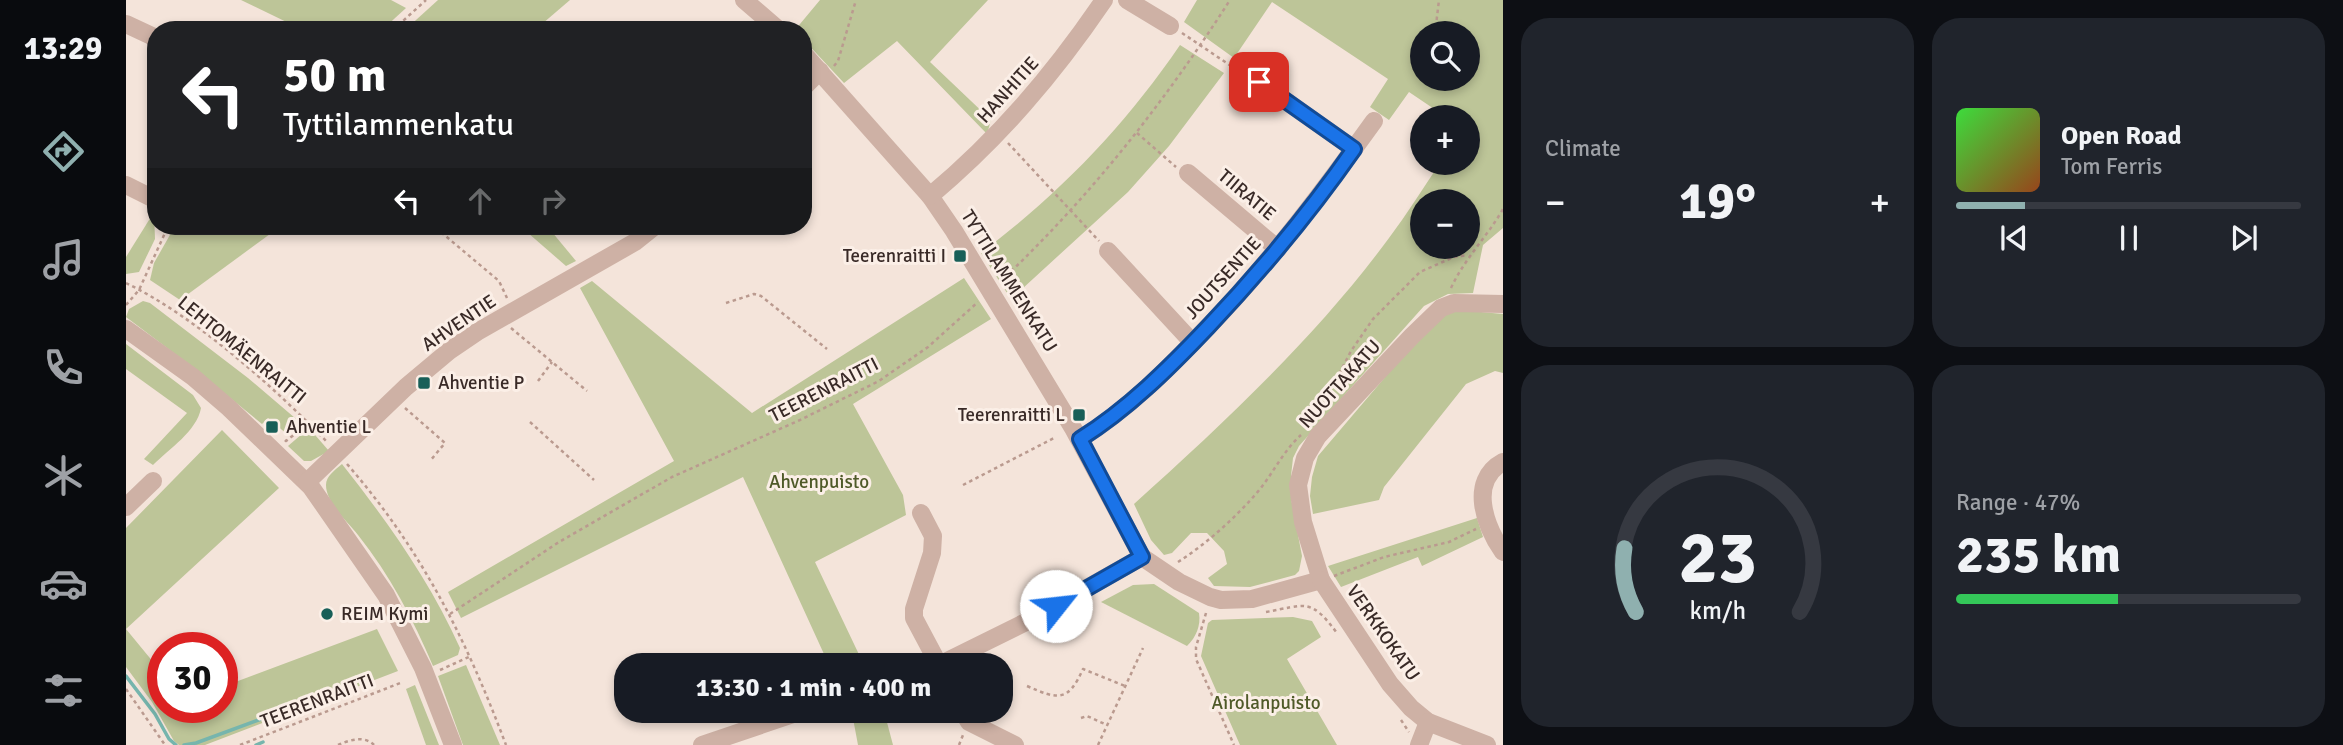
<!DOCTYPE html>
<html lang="en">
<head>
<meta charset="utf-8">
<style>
  :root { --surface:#171b24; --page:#20242c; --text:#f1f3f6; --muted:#9ea1a6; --line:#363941; --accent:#8fb0af }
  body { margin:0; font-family:Signika,sans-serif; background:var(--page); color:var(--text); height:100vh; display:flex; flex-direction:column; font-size:26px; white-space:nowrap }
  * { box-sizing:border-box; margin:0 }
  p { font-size:23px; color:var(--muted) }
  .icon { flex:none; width:38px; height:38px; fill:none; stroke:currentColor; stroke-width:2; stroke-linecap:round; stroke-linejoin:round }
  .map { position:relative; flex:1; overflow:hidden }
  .side { display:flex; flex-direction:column; gap:18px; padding:18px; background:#0d0f14; width:840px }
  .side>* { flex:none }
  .top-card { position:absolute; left:21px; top:21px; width:665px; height:214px; border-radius:28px; box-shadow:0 4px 10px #0003; background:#202124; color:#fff; overflow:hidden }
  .fabs { position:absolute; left:1284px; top:21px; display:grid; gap:14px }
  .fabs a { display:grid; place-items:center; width:70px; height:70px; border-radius:50%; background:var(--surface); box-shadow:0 4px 10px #0003; font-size:35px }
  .speed { position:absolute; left:21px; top:632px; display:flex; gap:14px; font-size:35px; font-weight:700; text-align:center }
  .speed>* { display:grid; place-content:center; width:91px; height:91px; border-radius:50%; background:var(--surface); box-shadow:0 4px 10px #0003; line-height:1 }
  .speed .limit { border:10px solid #d22; background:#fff; color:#111 }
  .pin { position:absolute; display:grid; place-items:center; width:60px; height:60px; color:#fff; margin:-30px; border-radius:14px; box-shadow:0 4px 10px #0006 }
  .me { position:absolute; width:77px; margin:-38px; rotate:61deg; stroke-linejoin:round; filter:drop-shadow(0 0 5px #0008) }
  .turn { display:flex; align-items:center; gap:24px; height:147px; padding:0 21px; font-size:32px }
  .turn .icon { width:91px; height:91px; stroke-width:2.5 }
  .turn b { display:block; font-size:49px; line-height:60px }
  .lanes { display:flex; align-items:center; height:66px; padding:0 21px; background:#0003; justify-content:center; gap:35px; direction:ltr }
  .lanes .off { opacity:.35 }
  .big { font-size:52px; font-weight:800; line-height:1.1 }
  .side .widget { flex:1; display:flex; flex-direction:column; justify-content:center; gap:10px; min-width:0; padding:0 24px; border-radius:28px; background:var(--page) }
  .side .dial { align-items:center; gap:0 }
  .dial svg { height:182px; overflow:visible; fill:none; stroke:var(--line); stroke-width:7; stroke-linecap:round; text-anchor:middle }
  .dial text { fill:var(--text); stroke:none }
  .song { display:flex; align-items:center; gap:21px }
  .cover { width:84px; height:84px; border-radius:10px; background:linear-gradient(135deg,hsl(120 70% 55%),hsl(20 70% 35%)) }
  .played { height:7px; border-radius:4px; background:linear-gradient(90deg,var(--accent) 20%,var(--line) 20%) }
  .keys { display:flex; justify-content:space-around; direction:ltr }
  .heat { display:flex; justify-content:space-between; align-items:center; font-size:38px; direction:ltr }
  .charge { height:10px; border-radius:5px; background:linear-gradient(90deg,#34c759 47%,var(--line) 0) }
  .side .tiles { flex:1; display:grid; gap:18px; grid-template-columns:repeat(2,1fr) }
  .trip { position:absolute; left:488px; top:653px; width:399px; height:70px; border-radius:28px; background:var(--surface); box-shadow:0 4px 10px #0003; font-weight:800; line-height:70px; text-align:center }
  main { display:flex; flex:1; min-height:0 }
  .tabs { display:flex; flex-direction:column; width:126px; justify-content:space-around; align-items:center; background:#090b0e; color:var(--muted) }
  .tabs .icon { width:49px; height:49px }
  .tabs .on { color:var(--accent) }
  .tabs b { font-size:32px; color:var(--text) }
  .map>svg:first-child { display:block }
  .green { fill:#bdc598; fill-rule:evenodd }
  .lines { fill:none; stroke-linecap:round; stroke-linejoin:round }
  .stream { stroke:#76b5ad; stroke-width:3.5 }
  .path { stroke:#ba9a8f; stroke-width:2.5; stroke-dasharray:3.5 3.5; stroke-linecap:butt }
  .minor { stroke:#ceb1a5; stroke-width:18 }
  .route-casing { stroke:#114b97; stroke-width:18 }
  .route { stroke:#1a73e8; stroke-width:12 }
  .poi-dot { fill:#185f58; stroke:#fbefe7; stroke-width:2.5 }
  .labels { text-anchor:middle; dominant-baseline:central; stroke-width:6; stroke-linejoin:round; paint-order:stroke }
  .street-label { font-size:19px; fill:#392a27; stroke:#fbefe7 }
  .poi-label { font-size:19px; fill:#392a27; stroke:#fbefe7; text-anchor:start }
  .park-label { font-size:19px; fill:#4f5a28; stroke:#fbefe7 }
</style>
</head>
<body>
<main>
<nav class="tabs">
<b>13:29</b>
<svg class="icon on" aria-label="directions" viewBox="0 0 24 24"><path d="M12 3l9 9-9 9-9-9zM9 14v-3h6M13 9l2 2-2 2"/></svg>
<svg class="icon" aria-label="music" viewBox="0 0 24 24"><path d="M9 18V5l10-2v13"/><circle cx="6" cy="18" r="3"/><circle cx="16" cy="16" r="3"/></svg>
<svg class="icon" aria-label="phone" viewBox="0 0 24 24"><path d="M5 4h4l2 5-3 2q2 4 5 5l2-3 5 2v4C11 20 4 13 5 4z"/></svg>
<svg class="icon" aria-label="climate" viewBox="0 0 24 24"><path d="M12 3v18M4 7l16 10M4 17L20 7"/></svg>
<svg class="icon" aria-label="car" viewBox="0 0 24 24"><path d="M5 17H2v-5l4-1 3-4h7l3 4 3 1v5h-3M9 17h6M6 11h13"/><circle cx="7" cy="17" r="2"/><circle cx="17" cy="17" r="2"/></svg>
<svg class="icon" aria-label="filters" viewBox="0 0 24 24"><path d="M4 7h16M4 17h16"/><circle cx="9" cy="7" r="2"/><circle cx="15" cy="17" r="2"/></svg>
</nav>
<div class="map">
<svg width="1377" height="745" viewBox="0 0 1377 745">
  <rect width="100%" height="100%" fill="#f4e4da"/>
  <!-- green -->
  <g class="green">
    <path d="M115,0H265L280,8L256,30H177Z"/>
    <path d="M312,0H444L409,30H279Z"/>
    <path d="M694,0H862L804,62L865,120L861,134L771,41L718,83L677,39V30H669Z"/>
    <path d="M1071,0H1377V228L1357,245L1347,293L1322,294L1298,306L1173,446L1167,458L1165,476V498L1176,556L1173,571L1169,575L1124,587L1088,586L1082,578L1101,564L1098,551L1081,533H1065L1046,553L1038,555L1025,540L1008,504C1099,422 1190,337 1263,238C1281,214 1297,188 1314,163H1342V117H1320L1283,92L1263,120L1244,107L1262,79L1146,2L1108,58L1058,22ZM1297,33H1342V79H1297ZM1297,201H1342V247H1297Z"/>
    <path d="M1054,45L1098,73L1043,146L1002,192L885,299L855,253C934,193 998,127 1054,45Z"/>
    <path d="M28,212L29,239L13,272L0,274V257Z"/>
    <path d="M49,226H155L54,300L24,280L28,263Z"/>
    <path d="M394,226H421L450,261L440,266Z"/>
    <path d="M838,278L865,319L727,404L777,495L780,515L689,562L738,665H703L617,477L335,618L322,592L548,461L454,288L466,281L626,413Z"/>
    <path d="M17,301L24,303L122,378L176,424L162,435L142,418L136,424L65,366L0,317L3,309Z"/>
    <path d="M1333,310L1377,314V373L1369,371L1340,384L1258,487L1253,500L1187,514L1184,496L1186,477L1192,456L1266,369L1308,324L1321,314Z"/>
    <path d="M0,344L67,395L75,408C71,431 43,449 27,465L18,459L61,413L0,369Z"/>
    <path d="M183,428L203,451L185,461H178L162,446Z"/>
    <path d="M96,430L153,488L0,629L37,674V707H96V687L251,629L272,671L79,745H53L48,741L26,702L0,667V528Z"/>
    <path d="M216,464C261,521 304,581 334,648L332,655L307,666C287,619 264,575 232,535C222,522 200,503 200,485C200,476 209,470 216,464Z"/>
    <path d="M1351,518L1357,537L1296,566L1292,557L1215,587L1202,566Z"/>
    <path d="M1028,584L1073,613C1075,626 1070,637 1061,646L975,602L1007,585Z"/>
    <path d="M1167,617L1186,621L1195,637L1161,659L1211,745H1114L1075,656L1082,623L1086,620Z"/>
    <path d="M340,665L374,745H337L312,676Z"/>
    <path d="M289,685L313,745H300L280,689Z"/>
    <path d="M735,711H758L767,745H732L726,713Z"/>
  </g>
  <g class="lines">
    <!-- stream -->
    <g class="stream">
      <path d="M0,676L29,714L43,739L50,745"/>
      <path d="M58,745L70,743L138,718"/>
      <path d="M130,745L137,742"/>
    </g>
    <!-- path -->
    <g class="path">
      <path d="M267,30L300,0"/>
      <path d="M1056,33L1120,76"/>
      <path d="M1306,33L1310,25L1313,0"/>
      <path d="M708,66L712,61L730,0"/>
      <path d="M1011,133L1050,167"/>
      <path d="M882,143L973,241"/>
      <path d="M312,226L316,233L373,281L381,298"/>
      <path d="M875,281C964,197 1038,103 1104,0"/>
      <path d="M0,283C70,317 148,387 202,443"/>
      <path d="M1325,288C1339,258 1361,237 1377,209"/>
      <path d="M600,303L628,294L635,296L701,349"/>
      <path d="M0,305L13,290L39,233L44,226"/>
      <path d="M385,328L461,391"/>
      <path d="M412,381L426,362"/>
      <path d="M279,408L319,443L304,461"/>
      <path d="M1194,411L1225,351L1247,319L1294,272L1328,257L1342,255"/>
      <path d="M404,422L468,480"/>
      <path d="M159,440L160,441L183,423"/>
      <path d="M221,464C296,550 340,639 380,745"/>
      <path d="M837,485L928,438"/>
      <path d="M1052,562C1080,544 1107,520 1129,495C1146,476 1156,452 1175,435"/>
      <path d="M1208,576L1258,557L1323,542L1350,529"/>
      <path d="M1140,612C1180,605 1184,597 1211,633"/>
      <path d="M1080,613L1070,647V659L1108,745"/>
      <path d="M324,614L433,542L546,477L674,420L753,381L802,347L852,302"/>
      <path d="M314,670L345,656"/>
      <path d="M901,686C933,700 942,702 957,669L999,686"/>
      <path d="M0,689L39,745"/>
      <path d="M692,717L713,710"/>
      <path d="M955,718L961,716L981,725"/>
      <path d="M1275,720L1283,732"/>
      <path d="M114,745L277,682"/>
      <path d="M212,745C224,740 238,735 248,745"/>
      <path d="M833,745L837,735"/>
      <path d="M972,745L1017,648"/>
    </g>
    <!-- minor -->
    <g class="minor">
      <path d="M618,0L653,30"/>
      <path d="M1001,0L1044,26"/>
      <path d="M0,24L30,38"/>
      <path d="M677,53L804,196L828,231L947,428L1016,557L1053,582L1084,597L1095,600L1126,599L1195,580L1177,522L1172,485L1179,458L1192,436L1286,336L1315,308L1328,303L1377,304"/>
      <path d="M1133,82L1228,149"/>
      <path d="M677,88L694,71"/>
      <path d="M1062,173L1152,249"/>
      <path d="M0,185L30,200"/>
      <path d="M804,196C873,138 927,75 978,0"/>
      <path d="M982,251L1067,343"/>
      <path d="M0,329L67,377L103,408L185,487L260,595L297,668L327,745"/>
      <path d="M954,439C999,411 1037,374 1074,335C1139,269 1194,196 1248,121"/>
      <path d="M1377,462C1342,481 1359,526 1377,552"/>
      <path d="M181,482L280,387L323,351L351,332L509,242L529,226"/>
      <path d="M0,507L27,481"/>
      <path d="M795,513L807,536L806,553L788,609V618L813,665"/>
      <path d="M1195,580L1264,684L1285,708L1302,722L1361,745"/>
      <path d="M813,665L906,619L1016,557"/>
      <path d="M836,710L843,722L889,745"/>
      <path d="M576,745L679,710"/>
      <path d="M1293,745L1302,722"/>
    </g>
  </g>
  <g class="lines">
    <defs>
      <path id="route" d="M930,606L1016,557L954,439C1002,409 1043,368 1082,327C1135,271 1184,212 1228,149L1133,82"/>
    </defs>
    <!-- route casing -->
    <use href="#route" class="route-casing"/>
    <!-- route -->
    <use href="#route" class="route"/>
  </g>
  <!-- markers -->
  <g class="poi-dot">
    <rect x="827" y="249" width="14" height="14" rx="3.5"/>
    <rect x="291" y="376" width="14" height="14" rx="3.5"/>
    <rect x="946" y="408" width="14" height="14" rx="3.5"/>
    <rect x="139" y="420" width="14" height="14" rx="3.5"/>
    <circle cx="201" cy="614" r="7"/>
  </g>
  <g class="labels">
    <!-- street labels -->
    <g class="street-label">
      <text transform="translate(882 90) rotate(-48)">HANHITIE</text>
      <text transform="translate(1121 195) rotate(40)">TIIRATIE</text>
      <text transform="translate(1097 278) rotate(-48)">JOUTSENTIE</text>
      <text transform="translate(883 281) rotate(58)">TYTTILAMMENKATU</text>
      <text transform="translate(333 323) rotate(-34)">AHVENTIE</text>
      <text transform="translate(116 350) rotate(39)">LEHTOMÄENRAITTI</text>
      <text transform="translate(1214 384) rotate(-48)">NUOTTAKATU</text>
      <text transform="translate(698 390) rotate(-27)">TEERENRAITTI</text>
      <text transform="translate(1257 633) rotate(55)">VERKKOKATU</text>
      <text transform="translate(191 701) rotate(-21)">TEERENRAITTI</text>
    </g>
    <!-- poi labels -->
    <g class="poi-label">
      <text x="820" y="256" text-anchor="end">Teerenraitti I</text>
      <text x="312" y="383">Ahventie P</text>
      <text x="939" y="415" text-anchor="end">Teerenraitti L</text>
      <text x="160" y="427">Ahventie L</text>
      <text x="215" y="614">REIM Kymi</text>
    </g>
    <!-- park labels -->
    <g class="park-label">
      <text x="693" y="482">Ahvenpuisto</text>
      <text x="1140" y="703">Airolanpuisto</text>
    </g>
  </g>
</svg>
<div class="fabs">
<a><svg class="icon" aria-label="search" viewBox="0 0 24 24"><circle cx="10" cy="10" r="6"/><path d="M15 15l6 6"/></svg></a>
<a>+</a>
<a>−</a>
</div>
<div class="speed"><div class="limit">30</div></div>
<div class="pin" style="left:1133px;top:82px;background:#d93025"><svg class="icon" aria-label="arrive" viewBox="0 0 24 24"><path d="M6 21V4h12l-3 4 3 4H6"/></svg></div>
<svg class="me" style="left:930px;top:606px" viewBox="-20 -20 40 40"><circle r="19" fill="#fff"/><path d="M0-13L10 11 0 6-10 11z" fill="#1a73e8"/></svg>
<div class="trip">13:30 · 1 min · 400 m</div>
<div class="top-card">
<div class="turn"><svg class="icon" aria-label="left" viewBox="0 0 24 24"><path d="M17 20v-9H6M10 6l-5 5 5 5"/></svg><div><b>50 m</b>Tyttilammenkatu</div></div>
<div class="lanes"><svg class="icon" aria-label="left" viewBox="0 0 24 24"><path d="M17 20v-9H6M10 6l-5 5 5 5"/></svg><svg class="icon off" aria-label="ahead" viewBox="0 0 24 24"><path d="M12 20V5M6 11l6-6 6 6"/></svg><svg class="icon off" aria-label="right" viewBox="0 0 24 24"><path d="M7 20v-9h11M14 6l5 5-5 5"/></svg></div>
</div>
</div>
<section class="side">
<div class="tiles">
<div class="widget"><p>Climate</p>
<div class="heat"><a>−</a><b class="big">19°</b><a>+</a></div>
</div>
<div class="widget">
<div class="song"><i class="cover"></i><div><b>Open Road</b><p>Tom Ferris</p></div></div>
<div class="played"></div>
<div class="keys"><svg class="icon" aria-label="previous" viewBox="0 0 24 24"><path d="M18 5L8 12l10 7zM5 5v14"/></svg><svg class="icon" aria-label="pause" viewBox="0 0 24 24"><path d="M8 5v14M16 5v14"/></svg><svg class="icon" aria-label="next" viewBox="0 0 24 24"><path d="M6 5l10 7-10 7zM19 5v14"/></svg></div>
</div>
<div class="widget dial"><svg viewBox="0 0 100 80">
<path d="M14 69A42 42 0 1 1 86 69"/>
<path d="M14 69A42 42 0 0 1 9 41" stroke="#8fb0af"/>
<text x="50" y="56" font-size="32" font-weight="700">23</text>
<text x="50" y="72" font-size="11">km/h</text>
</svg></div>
<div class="widget"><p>Range · 47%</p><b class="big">235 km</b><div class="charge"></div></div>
</div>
</section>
</main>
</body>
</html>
